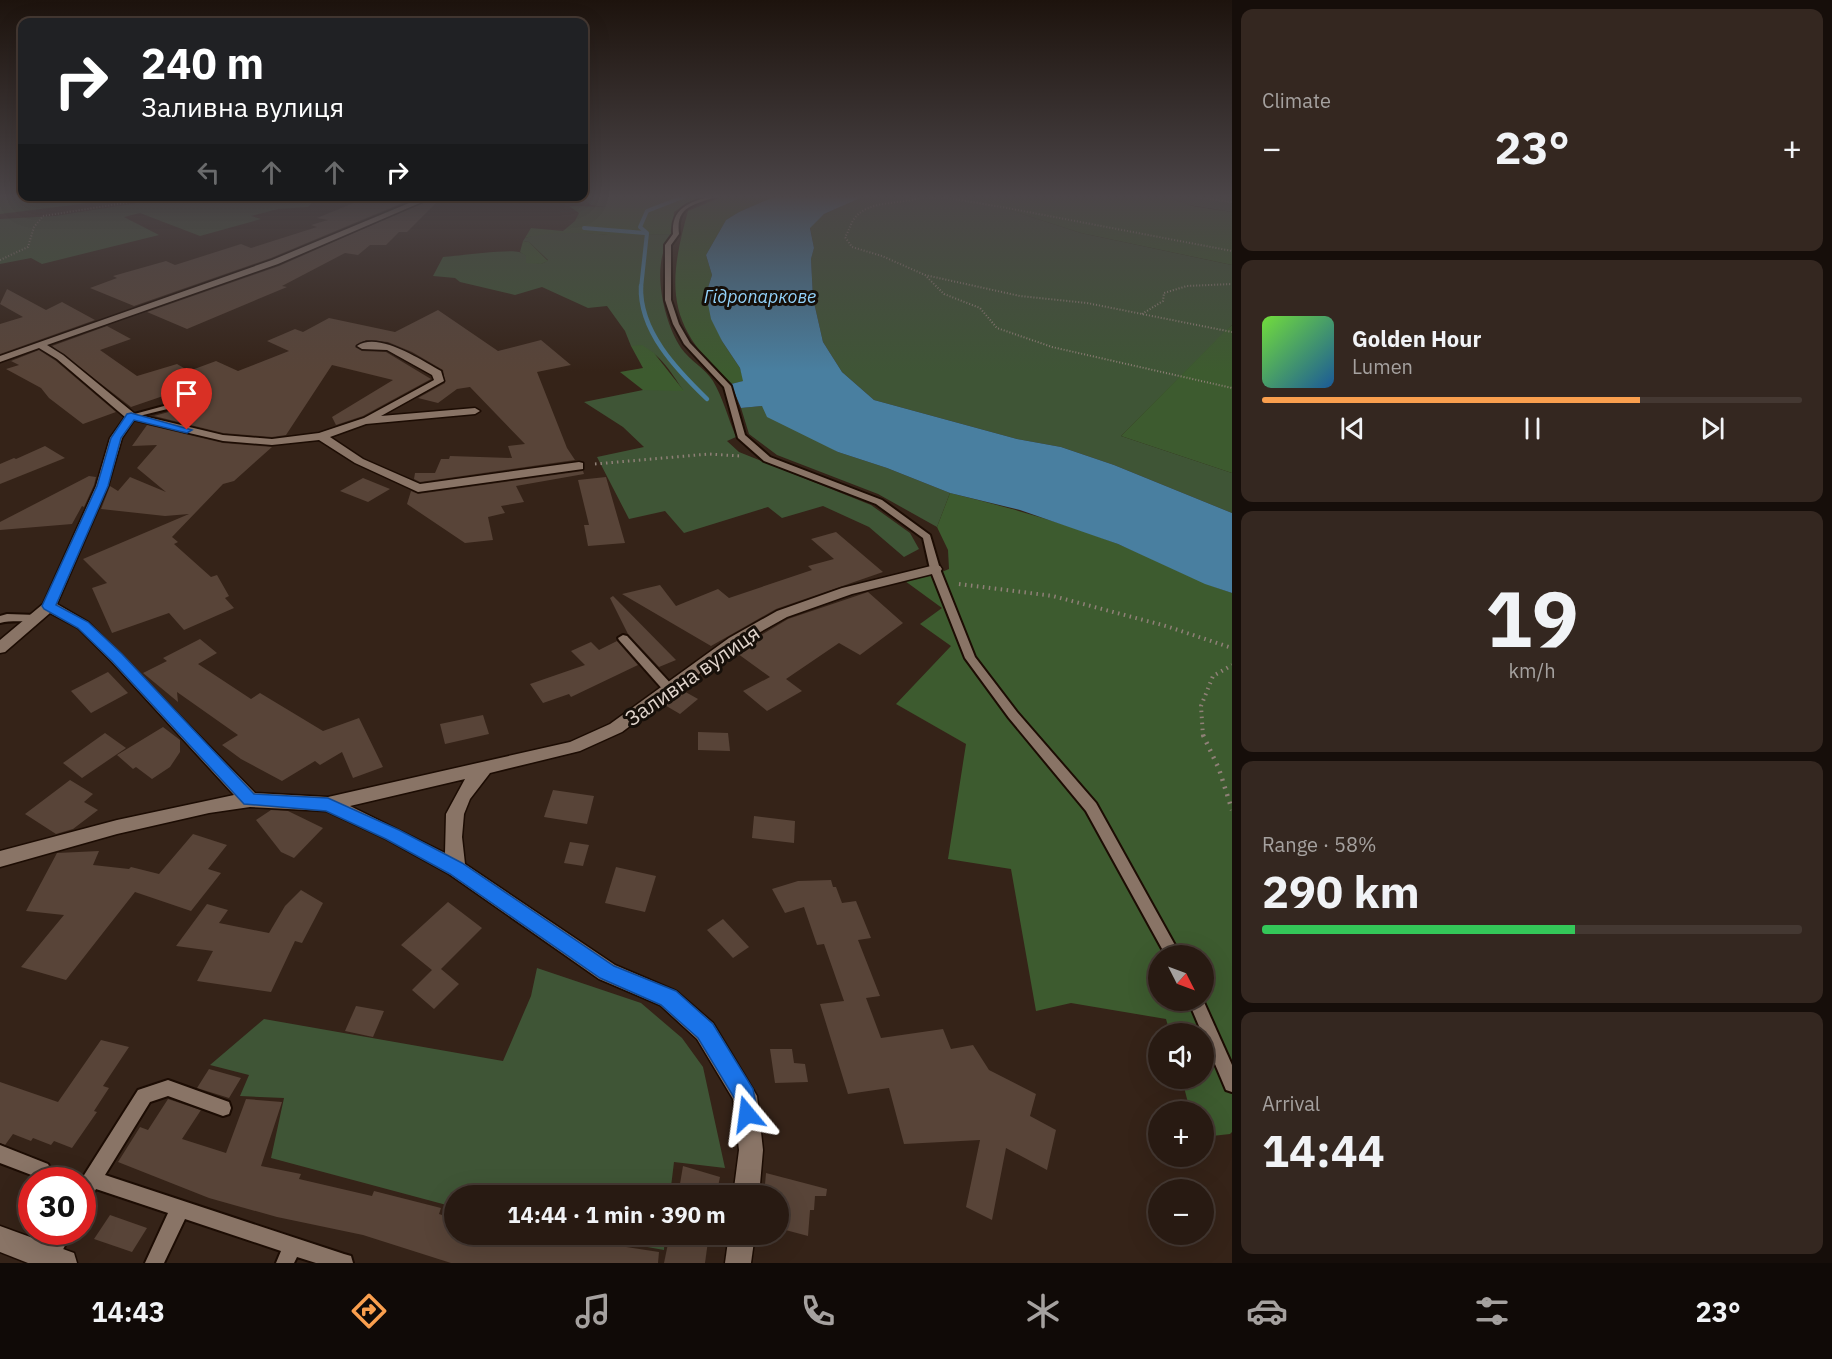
<!DOCTYPE html>
<html lang="en">
<head>
<meta charset="utf-8">
<style>
  :root { --surface:#281a12; --page:#342720; --text:#f1f3f6; --muted:#a5a19f; --line:#443832; --accent:#fa9f4e }
  body { margin:0; font-family:"IBM Plex Sans",sans-serif; background:var(--page); color:var(--text); height:100vh; display:flex; flex-direction:column; font-size:22px; white-space:nowrap }
  * { box-sizing:border-box; margin:0 }
  p { font-size:20px; color:var(--muted) }
  .icon { flex:none; width:33px; height:33px; fill:none; stroke:currentColor; stroke-width:2; stroke-linecap:round; stroke-linejoin:round }
  .map { position:relative; flex:1; overflow:hidden }
  .side { display:flex; flex-direction:column; gap:9px; padding:9px; background:#160e0a; width:600px }
  .side>* { flex:none }
  .banner { position:absolute; left:18px; top:18px; width:570px; height:183px; border-radius:12px; box-shadow:0 6px 24px #0002,0 0 0 2px var(--line); background:#202124; color:#fff; overflow:hidden }
  .needle { width:39px; rotate:132deg }
  .fabs { position:absolute; left:1148px; top:945px; display:grid; gap:12px }
  .fabs a { display:grid; place-items:center; width:66px; height:66px; border-radius:50%; background:var(--surface); box-shadow:0 6px 24px #0002,0 0 0 2px var(--line); font-size:30px }
  .speed { position:absolute; left:18px; top:1167px; display:flex; gap:12px; font-size:30px; font-weight:700; text-align:center }
  .speed>* { display:grid; place-content:center; width:78px; height:78px; border-radius:50%; background:var(--surface); box-shadow:0 6px 24px #0002,0 0 0 2px var(--line); line-height:1 }
  .speed .limit { border:9px solid #d22; background:#fff; color:#111 }
  .pin { position:absolute; display:grid; place-items:center; width:51px; height:51px; color:#fff; margin:-62px -26px; border-radius:50% 50% 50% 0; rotate:-45deg; box-shadow:0 0 6px #0007 }
  .pin .icon { rotate:45deg }
  .me { position:absolute; width:66px; margin:-33px; rotate:344deg; stroke-linejoin:round; filter:drop-shadow(0 0 4px #0008) }
  .turn { display:flex; align-items:center; gap:21px; height:126px; padding:0 24px; font-size:27px }
  .turn .icon { width:78px; height:78px; stroke-width:2.5 }
  .turn b { display:block; font-size:42px; line-height:51px }
  .lanes { display:flex; align-items:center; height:57px; padding:0 24px; background:#0003; justify-content:center; gap:30px; direction:ltr }
  .lanes .off { opacity:.35 }
  .big { font-size:45px; font-weight:700; line-height:1.1 }
  .side .card { flex:1; display:flex; flex-direction:column; justify-content:center; gap:9px; min-width:0; padding:0 21px; border-radius:12px; background:var(--page) }
  .side .dial { align-items:center; gap:0 }
  .dial b { font-size:78px; line-height:1 }
  .song { display:flex; align-items:center; gap:18px }
  .cover { width:72px; height:72px; border-radius:9px; background:linear-gradient(135deg,hsl(100 70% 55%),hsl(210 70% 35%)) }
  .played { height:6px; border-radius:3px; background:linear-gradient(90deg,var(--accent) 70%,var(--line) 70%) }
  .keys { display:flex; justify-content:space-around; direction:ltr }
  .heat { display:flex; justify-content:space-between; align-items:center; font-size:33px; direction:ltr }
  .charge { height:9px; border-radius:4px; background:linear-gradient(90deg,#34c759 58%,var(--line) 0) }
  .trip { position:absolute; left:444px; top:1185px; width:345px; height:60px; border-radius:30px; background:var(--surface); box-shadow:0 6px 24px #0002,0 0 0 2px var(--line); font-weight:700; line-height:60px; text-align:center }
  .menu { display:flex; height:96px; justify-content:space-around; align-items:center; background:#100a07; color:var(--muted) }
  .menu .icon { width:42px; height:42px }
  .menu .on { color:var(--accent) }
  .menu b { font-size:27px; color:var(--text) }
  main { display:flex; flex:1; min-height:0 }
  .map>svg:first-child { display:block }
  .green { fill:#3f5536 }
  .forest { fill:#3d5b2f; fill-rule:evenodd }
  .water { fill:#497fa0 }
  .lines { fill:none; stroke-linecap:round; stroke-linejoin:round }
  .stream-far1 { stroke:#497fa0; stroke-width:4 }
  .stream { stroke:#497fa0; stroke-width:4.5 }
  .building { fill:#584438 }
  .service-casing { stroke:#1c0c03; stroke-width:4 }
  .minor-casing { stroke:#1c0c03; stroke-width:3 }
  .path-far3 { stroke:#8f8077; stroke-width:2; stroke-dasharray:1 2; stroke-linecap:butt }
  .path-far2 { stroke:#8f8077; stroke-width:3; stroke-dasharray:1.5 4; stroke-linecap:butt }
  .path-far1 { stroke:#8f8077; stroke-width:4; stroke-dasharray:1.5 4.5; stroke-linecap:butt }
  .path { stroke:#8f8077; stroke-width:4.5; stroke-dasharray:2 6; stroke-linecap:butt }
  .service { fill:#897466; fill-rule:evenodd }
  .minor { fill:#897466; fill-rule:evenodd }
  .route { fill:#1a73e8; stroke:#114b97; stroke-width:1.5 }
  .labels { text-anchor:middle; dominant-baseline:central; stroke-width:6; stroke-linejoin:round; paint-order:stroke }
  .far-water-label { font-size:18px; font-style:italic; fill:#93d3fb; stroke:#160f09 }
  .street-label { font-size:21px; fill:#dfd3cb; stroke:#160f09 }
</style>
</head>
<body>
<main>
<div class="map">
<svg width="1232" height="1263" viewBox="0 0 1232 1263">
  <rect width="100%" height="100%" fill="#352318"/>
  <!-- green -->
  <g class="green">
    <path d="M593,195H689C679,198 669,206 658,208C637,212 612,208 591,205L588,202Z"/>
    <path d="M867,195H969L970,197L1081,233L1232,265V325L1121,436L1232,473V513L1114,465L1061,447L1017,439L874,400L842,372L823,342L813,298L811,259L814,248L810,227L824,214Z"/>
    <path d="M1164,195H1232V212L1189,205Z"/>
    <path d="M181,196L321,197L316,198L308,207L278,209L251,216L261,219L200,236L140,213L124,217L159,235L42,264L31,258L0,264V219L55,216Z"/>
    <path d="M563,231L610,235L673,234C649,260 663,321 681,348C690,361 705,368 713,381C723,398 728,418 736,437L727,441L739,452L871,505L910,533L919,549L904,557L869,527L823,506L782,518L768,507L684,533L665,511L629,519L597,457L644,447L623,427L584,402L643,390H683C671,372 655,344 631,346L625,331L607,306L588,308L542,287L515,295L460,282L455,278L433,276L443,257C457,256 508,249 519,252C531,255 535,271 548,260L529,242L523,241L525,238L538,234Z"/>
    <path d="M762,406L838,452L887,468L950,493L937,527L878,494L777,455L749,434L741,408Z"/>
    <path d="M537,968L641,1003L682,1038L703,1067L725,1168L674,1162L670,1195L454,1196V1207L271,1158L284,1098L240,1096L249,1075L210,1065L264,1019L503,1061L531,996Z"/>
    <path d="M580,1235L665,1234V1235L664,1250Z"/>
  </g>
  <!-- forest -->
  <g class="forest">
    <path d="M0,195H22V196L137,197L0,214Z"/>
    <path d="M689,195H711L689,202L674,212L673,234C651,235 629,235 608,235C576,233 556,231 525,238L531,228L563,231L575,221L579,213L569,206L658,208Z"/>
    <path d="M726,195H778L739,212L726,220L706,255L712,275L706,294L722,341L740,368L744,381L731,384C668,327 666,289 688,211Z"/>
    <path d="M969,195H1164L1192,206L1232,212V265L1081,233L969,197Z"/>
    <path d="M523,241L529,242L548,261L541,264L526,263V256L520,252Z"/>
    <path d="M1232,325V473L1121,436L1225,331Z"/>
    <path d="M642,345L654,353L684,391L643,390L620,372L643,368L631,346Z"/>
    <path d="M950,493C1007,507 1063,522 1118,544C1156,559 1192,580 1232,593V1132L1230,1134L1203,1137V1112L1190,1111L1182,1079L1203,1078V1034L1170,1033L1166,1019L1071,1003L1036,1011L1011,869L948,859L966,744L896,704L951,646L920,624L942,608L905,581L937,574L949,569L948,550L937,527ZM1158,956H1203V1000H1158Z"/>
  </g>
  <!-- water -->
  <path class="water" d="M778,195H867L824,214L810,228L814,248L811,259L813,298L823,342L842,372L874,400L1017,439L1061,447L1114,465L1232,513V593L1205,584L1118,544L1020,510L950,493L887,468L838,452L767,417L762,406L741,408L731,384L743,381L740,368L722,341L711,319L706,294L712,275L706,255L726,220L739,212Z"/>
  <g class="lines">
    <!-- stream-far1 -->
    <g class="stream-far1">
      <path d="M296,196L303,201"/>
      <path d="M584,228L645,233"/>
      <path d="M641,288L647,233L640,227L647,211L688,195"/>
    </g>
    <!-- stream -->
    <path class="stream" d="M641,286C639,331 677,370 707,399"/>
  </g>
  <!-- building -->
  <g class="building">
    <path d="M371,196H419L271,258L134,306L90,288L117,278L113,276L166,261L175,265L241,244L251,248L317,227L311,225L328,220L317,218Z"/>
    <path d="M438,196H443L407,232H399L386,245H370L358,255L345,253L282,286L287,287L187,329L147,312L279,266Z"/>
    <path d="M7,289L46,310L62,302L95,320L0,354V324L23,317L0,304Z"/>
    <path d="M438,310L498,351L541,340L571,365L537,372L567,448L575,460L420,482L414,479L415,473H435L441,459H449L450,456L512,458L508,446L525,444L470,387L457,389L438,403L418,398L445,383L443,370L412,352L388,342L366,340L355,347L362,351L386,352L431,379L363,416L336,425L332,417L393,380L332,365L286,435L272,437L223,433L154,416L205,402L207,397L202,394L164,404L172,393L131,407L52,346L107,326L131,339L100,350L137,376L177,364L189,371L216,361L238,371L289,351L267,341L295,329L303,332L329,318L395,332Z"/>
    <path d="M39,350L56,361L116,412L83,424L49,398L41,388L6,369L19,365L11,361Z"/>
    <path d="M147,425L223,443L272,447L234,481L223,484L172,537L178,542L174,544L211,577L217,575L229,596L225,598L234,608L184,630L169,613L112,633L92,588L107,583L83,559L189,514L165,516L101,509L110,486L118,491L130,477L166,492L137,468L157,445L132,446Z"/>
    <path d="M45,446L65,458L0,484V464L14,458L16,459Z"/>
    <path d="M583,471L584,474L516,486L524,502L501,506L505,513L488,517L493,540L465,543L407,504L411,491L418,494Z"/>
    <path d="M89,476L96,477L94,485L84,507L82,506L72,524L0,530V522Z"/>
    <path d="M606,477L625,543L588,546L584,525H589L578,480Z"/>
    <path d="M363,478L390,489L368,502L340,491Z"/>
    <path d="M836,532L883,572L776,609L711,646L622,594L660,585L676,606L718,589L729,598L812,570L808,566L834,559L811,539Z"/>
    <path d="M868,592L903,623L860,655L839,643L786,679L802,691L767,711L743,691L770,677L734,651L788,619Z"/>
    <path d="M613,596L676,660L659,667L628,634L610,598Z"/>
    <path d="M200,639L217,653L198,664L251,699L260,693L323,731L359,718L383,767L353,778L342,752L320,765L315,761L282,781L241,759L222,745L238,735L177,692L178,702L143,673L167,661L163,658Z"/>
    <path d="M617,641L638,665L571,697L569,694L543,703L530,684L585,665L571,651L591,642L599,650Z"/>
    <path d="M108,672L128,693L91,713L71,691Z"/>
    <path d="M682,690L698,699L680,714L663,704Z"/>
    <path d="M483,715L489,734L445,744L440,724Z"/>
    <path d="M163,727L180,740V752L170,767L152,779L136,767L133,769L117,755Z"/>
    <path d="M698,732L728,733L730,751L698,750Z"/>
    <path d="M105,733L126,748L82,778L63,763Z"/>
    <path d="M70,780L93,794L84,802L98,810L73,829L56,834L25,814Z"/>
    <path d="M553,790L594,796L587,824L544,817Z"/>
    <path d="M271,810L288,811L323,828L294,858L281,852L256,820Z"/>
    <path d="M754,816L795,821L794,843L752,838Z"/>
    <path d="M193,834L227,845L208,869L221,873L191,911L135,892L66,980L21,967L64,915L26,911L57,853L99,851L93,865L129,869L131,867L159,874Z"/>
    <path d="M570,842L589,845L583,866L564,863Z"/>
    <path d="M616,867L656,876L645,912L605,903Z"/>
    <path d="M831,880L833,887H836L842,903L856,901L871,938L858,940L880,996L866,998L881,1038L943,1029L951,1049L973,1045L989,1070L1036,1094L1030,1116L1056,1130L1047,1170L1006,1148L992,1220L966,1207L980,1140L904,1144L889,1088L848,1094L820,1004L844,1001L824,944L817,945L804,907L785,913L772,889L798,881Z"/>
    <path d="M301,890L323,903L302,943L295,941L271,992L197,981L213,951L176,946L207,904L228,910L219,923L269,933L285,906Z"/>
    <path d="M448,902L482,928L441,969L459,984L434,1009L412,990L432,970L401,945Z"/>
    <path d="M723,919L749,947L733,958L707,930Z"/>
    <path d="M356,1006L384,1011L373,1037L345,1031Z"/>
    <path d="M101,1040L129,1047L103,1086L109,1088L94,1111L97,1112L72,1148L54,1141L51,1145L33,1138L31,1141L13,1134L5,1145L0,1143V1082L58,1102Z"/>
    <path d="M770,1049H792L794,1063L805,1064L808,1082L775,1083Z"/>
    <path d="M209,1069L241,1078L229,1098L197,1088Z"/>
    <path d="M168,1099L201,1110L182,1139L226,1153L246,1099L282,1102L261,1166L301,1174L299,1179L372,1196L374,1191L441,1208L439,1214L454,1219V1234H544L565,1238L566,1234H576L588,1236L587,1241L659,1252L658,1263H451L363,1235L277,1217L209,1198L118,1162L140,1127L148,1130Z"/>
    <path d="M683,1166L720,1177L716,1196H678Z"/>
    <path d="M766,1173L827,1189L826,1196H815L814,1210H810L808,1236L778,1228V1196H764Z"/>
    <path d="M110,1215L147,1228L132,1252L94,1239Z"/>
    <path d="M670,1234H709L705,1263H664Z"/>
  </g>
  <g class="lines">
    <defs>
      <g id="service">
        <path d="M714,195H719C699,205 675,203 679,234L671,245V300L679,324L690,343L731,386L745,435L770,457L882,500L930,535L940,569L975,657L1017,712L1096,803L1181,956H1166L1086,811L1009,718L965,658L930,569L923,538L876,504L764,461L738,438L724,387L684,344L673,324L665,300V245L673,234C671,206 692,202 714,195Z"/>
        <path d="M201,396L205,398L204,400L131,418L127,416Z"/>
        <path d="M7,614L37,615L42,618C33,624 13,619 0,623V616Z"/>
        <path d="M623,635L627,636L673,686L675,689L673,692H665L619,640L618,638Z"/>
        <path d="M1188,1000H1203L1232,1065V1092L1226,1090Z"/>
        <path d="M168,1080L229,1102L231,1108L229,1114L223,1116L168,1096L150,1102L105,1175L344,1254L351,1256L353,1263H316L297,1257L294,1263H276L281,1251L185,1219L164,1263H145L168,1213L96,1189L88,1202L82,1205L81,1180L138,1090Z"/>
        <path d="M0,1145L48,1164L51,1170L48,1176L42,1179L0,1163Z"/>
        <path d="M53,1232H72L56,1263H42L40,1257Z"/>
      </g>
      <g id="minor">
        <path d="M426,196H436L278,264L47,345L63,355L135,414L223,435L272,439L319,433L364,418L434,380L432,375L387,350L362,349L357,346C378,331 421,360 441,371L444,381L381,416L475,408L480,411L475,414L366,424L330,437L363,459L420,484L579,462L583,463V469L418,492L355,463L319,440L272,445L223,441L134,420L122,438L108,486L57,604L88,622L255,793L328,797L570,742L610,724L729,638L777,611L842,588L935,565L940,566L942,569L940,572L852,594L787,617L739,644L622,732L580,751L490,773L470,799L464,814L462,837L465,864L615,965L676,991L713,1023L757,1096L763,1150L759,1196H733L739,1150L733,1099L697,1039L660,1005L599,979L449,874L386,839L326,811L250,807L209,813L117,834L0,867V851L117,820L234,795L112,662L78,628L50,613L5,652L0,653V640L43,604L96,486L110,438L125,417L57,359L39,348L0,362V356L272,260ZM465,779L446,814L445,853L350,806Z"/>
        <path d="M0,1226L74,1253L77,1263H28L0,1252Z"/>
        <path d="M729,1234H755L751,1263H725Z"/>
      </g>
    </defs>
    <!-- service casing -->
    <use href="#service" class="service-casing"/>
    <!-- minor casing -->
    <use href="#minor" class="minor-casing"/>
    <!-- path-far3 -->
    <g class="path-far3">
      <path d="M927,195C905,206 869,198 854,219C850,225 849,231 845,237L852,247L882,256L925,275L1020,296L1087,303L1232,332"/>
      <path d="M1180,195L1232,202"/>
      <path d="M923,198H948L1002,207L1232,251"/>
      <path d="M0,260L28,247L34,227L43,216L169,196"/>
      <path d="M927,277L944,294L980,308L997,328L1052,347L1232,388"/>
      <path d="M1142,314L1163,301L1164,293L1187,286L1232,284"/>
    </g>
    <!-- path-far2 -->
    <path class="path-far2" d="M595,464L709,454L740,456"/>
    <!-- path-far1 -->
    <g class="path-far1">
      <path d="M959,584L1053,596L1166,626L1232,648"/>
      <path d="M1203,736L1201,706L1213,676L1232,665"/>
    </g>
    <!-- path -->
    <path class="path" d="M1203,735L1219,769L1232,810"/>
    <!-- service -->
    <use href="#service" class="service"/>
    <!-- minor -->
    <use href="#minor" class="minor"/>
  </g>
  <!-- sky -->
  <linearGradient id="sky" x2="0" y2="1"><stop stop-color="#1d130d"/><stop offset="0.53" stop-color="#4b4548"/><stop offset="1" stop-color="#4b4548" stop-opacity="0"/></linearGradient>
  <rect width="1232" height="371" fill="url(#sky)"/>
  <!-- route -->
  <path class="route" d="M131,413L192,430L187,433L134,420L121,438L108,486L56,605L88,622L122,654L254,794L328,798L399,830L462,863L614,966L676,991L713,1024L753,1089L758,1114L755,1122L747,1125L739,1122L735,1099L698,1038L661,1005L600,978L450,874L386,839L326,811L244,804L112,661L78,628L44,609L42,606L97,486L111,438L127,414Z"/>
  <g class="labels">
    <!-- far-water labels -->
    <g class="far-water-label">
      <text x="760" y="296">Гідропаркове</text>
    </g>
    <!-- street labels -->
    <g class="street-label">
      <text transform="translate(692 675) rotate(-35)">Заливна вулиця</text>
    </g>
  </g>
</svg>
<div class="fabs">
<a><svg class="needle" viewBox="-14 -14 28 28"><path d="M0-13l5 13h-10z" fill="#e53935"/><path d="M0 13l5-13h-10z" fill="#a5a19f"/></svg></a>
<a><svg class="icon" aria-label="sound" viewBox="0 0 24 24"><path d="M4 9h4l5-4v14l-5-4H4zM17 9q2 3 0 6"/></svg></a>
<a>+</a>
<a>−</a>
</div>
<div class="speed"><div class="limit">30</div></div>
<div class="pin" style="left:187px;top:430px;background:#d93025"><svg class="icon" aria-label="arrive" viewBox="0 0 24 24"><path d="M6 21V4h12l-3 4 3 4H6"/></svg></div>
<svg class="me" style="left:747px;top:1114px" viewBox="-20 -20 40 40"><path d="M0-17L14 15 0 8-14 15z" fill="#1a73e8" stroke="#fff" stroke-width="4"/></svg>
<div class="trip">14:44 · 1 min · 390 m</div>
<div class="banner">
<div class="turn"><svg class="icon" aria-label="right" viewBox="0 0 24 24"><path d="M7 20v-9h11M14 6l5 5-5 5"/></svg><div><b>240 m</b>Заливна вулиця</div></div>
<div class="lanes"><svg class="icon off" aria-label="left" viewBox="0 0 24 24"><path d="M17 20v-9H6M10 6l-5 5 5 5"/></svg><svg class="icon off" aria-label="ahead" viewBox="0 0 24 24"><path d="M12 20V5M6 11l6-6 6 6"/></svg><svg class="icon off" aria-label="ahead" viewBox="0 0 24 24"><path d="M12 20V5M6 11l6-6 6 6"/></svg><svg class="icon" aria-label="right" viewBox="0 0 24 24"><path d="M7 20v-9h11M14 6l5 5-5 5"/></svg></div>
</div>
</div>
<section class="side">
<div class="card"><p>Climate</p>
<div class="heat"><a>−</a><b class="big">23°</b><a>+</a></div>
</div>
<div class="card">
<div class="song"><i class="cover"></i><div><b>Golden Hour</b><p>Lumen</p></div></div>
<div class="played"></div>
<div class="keys"><svg class="icon" aria-label="previous" viewBox="0 0 24 24"><path d="M18 5L8 12l10 7zM5 5v14"/></svg><svg class="icon" aria-label="pause" viewBox="0 0 24 24"><path d="M8 5v14M16 5v14"/></svg><svg class="icon" aria-label="next" viewBox="0 0 24 24"><path d="M6 5l10 7-10 7zM19 5v14"/></svg></div>
</div>
<div class="card dial"><b>19</b><p>km/h</p></div>
<div class="card"><p>Range · 58%</p><b class="big">290 km</b><div class="charge"></div></div>
<div class="card"><p>Arrival</p><b class="big">14:44</b></div>
</section>
</main>
<nav class="menu">
<b>14:43</b>
<svg class="icon on" aria-label="directions" viewBox="0 0 24 24"><path d="M12 3l9 9-9 9-9-9zM9 14v-3h6M13 9l2 2-2 2"/></svg>
<svg class="icon" aria-label="music" viewBox="0 0 24 24"><path d="M9 18V5l10-2v13"/><circle cx="6" cy="18" r="3"/><circle cx="16" cy="16" r="3"/></svg>
<svg class="icon" aria-label="phone" viewBox="0 0 24 24"><path d="M5 4h4l2 5-3 2q2 4 5 5l2-3 5 2v4C11 20 4 13 5 4z"/></svg>
<svg class="icon" aria-label="climate" viewBox="0 0 24 24"><path d="M12 3v18M4 7l16 10M4 17L20 7"/></svg>
<svg class="icon" aria-label="car" viewBox="0 0 24 24"><path d="M5 17H2v-5l4-1 3-4h7l3 4 3 1v5h-3M9 17h6M6 11h13"/><circle cx="7" cy="17" r="2"/><circle cx="17" cy="17" r="2"/></svg>
<svg class="icon" aria-label="filters" viewBox="0 0 24 24"><path d="M4 7h16M4 17h16"/><circle cx="9" cy="7" r="2"/><circle cx="15" cy="17" r="2"/></svg>
<b>23°</b>
</nav>
</body>
</html>
